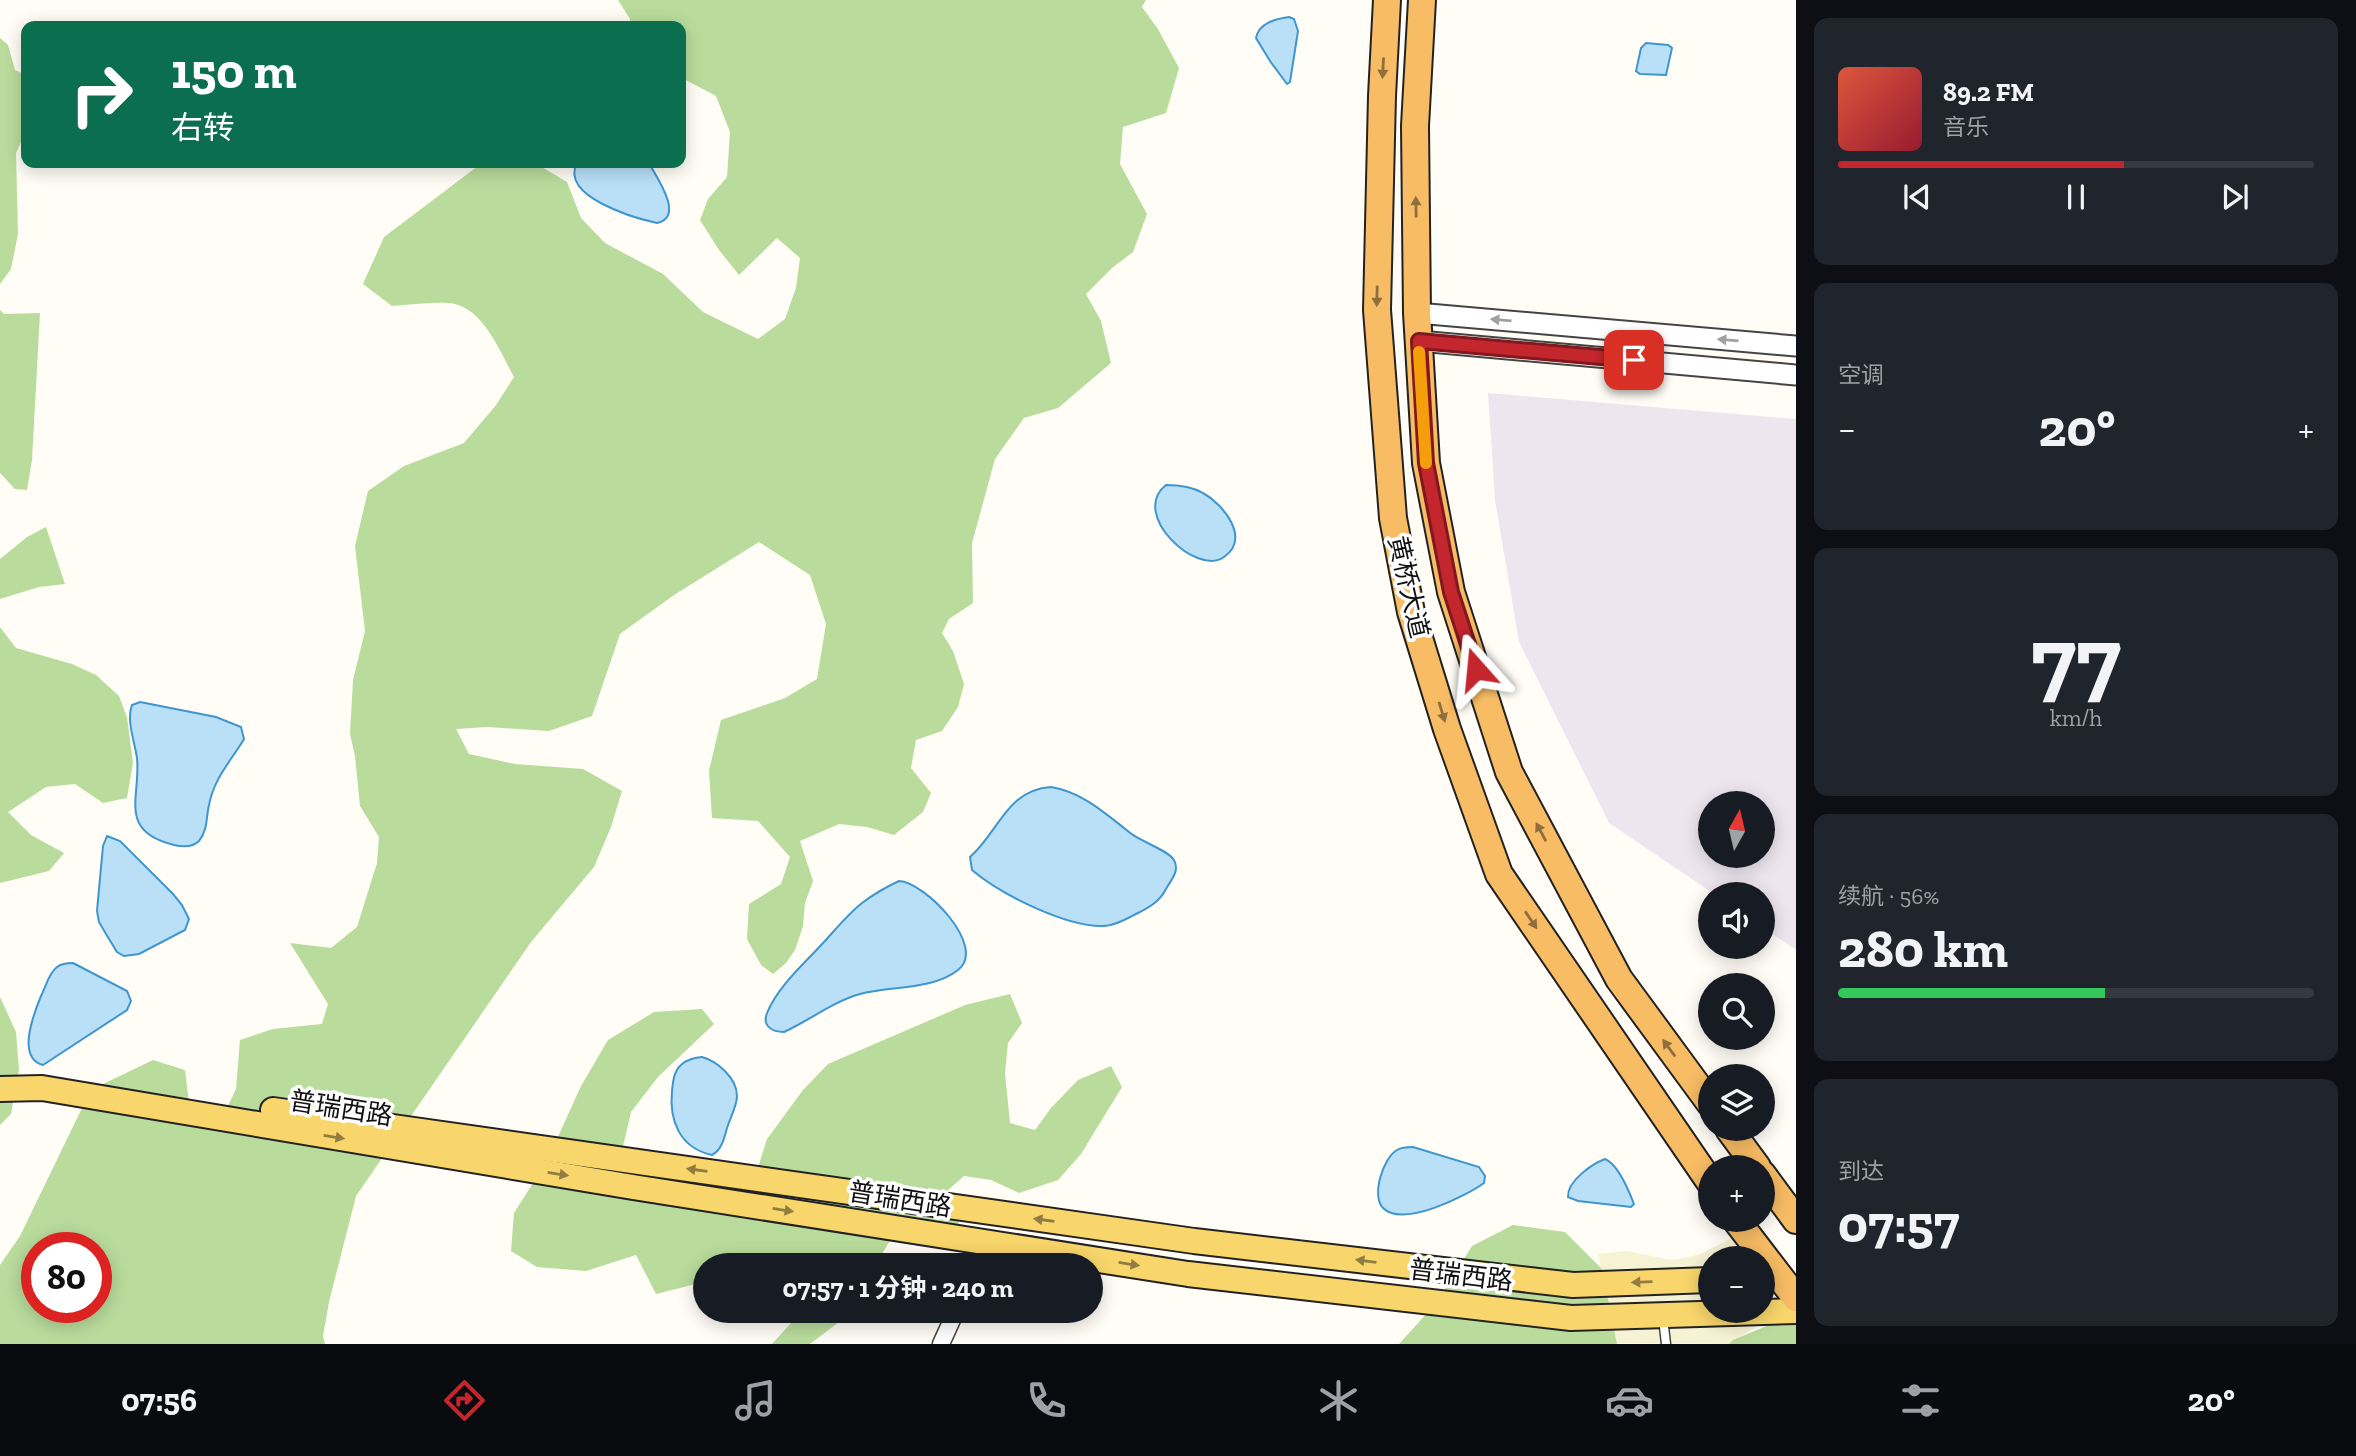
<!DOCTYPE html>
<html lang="zh">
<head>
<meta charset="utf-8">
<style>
  :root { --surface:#171b24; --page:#20242c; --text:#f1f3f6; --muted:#9ea1a6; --line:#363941; --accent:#c4262e }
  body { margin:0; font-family:"Zilla Slab","Noto Sans SC",serif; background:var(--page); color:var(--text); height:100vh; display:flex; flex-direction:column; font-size:26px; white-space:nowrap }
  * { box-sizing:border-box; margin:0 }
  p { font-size:23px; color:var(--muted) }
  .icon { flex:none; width:38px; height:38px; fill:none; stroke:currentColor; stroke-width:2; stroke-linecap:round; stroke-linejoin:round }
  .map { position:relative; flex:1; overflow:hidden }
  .side { display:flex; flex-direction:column; gap:18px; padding:18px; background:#0d0f14; width:560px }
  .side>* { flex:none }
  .top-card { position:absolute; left:21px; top:21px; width:665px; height:147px; border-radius:14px; box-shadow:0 4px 18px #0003; background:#0b6e4f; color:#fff; overflow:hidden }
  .needle { width:46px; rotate:8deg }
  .fabs { position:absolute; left:1698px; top:791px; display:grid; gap:14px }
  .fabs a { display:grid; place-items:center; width:77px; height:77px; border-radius:50%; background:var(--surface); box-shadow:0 4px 18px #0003; font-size:35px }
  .speed { position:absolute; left:21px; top:1232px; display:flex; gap:14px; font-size:35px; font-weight:700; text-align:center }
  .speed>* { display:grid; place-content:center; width:91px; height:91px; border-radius:50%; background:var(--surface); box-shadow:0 4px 18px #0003; line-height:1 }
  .speed .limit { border:10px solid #d22; background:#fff; color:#111 }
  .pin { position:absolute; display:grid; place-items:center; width:60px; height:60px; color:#fff; margin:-30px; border-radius:14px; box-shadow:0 4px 10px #0006 }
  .me { position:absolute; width:77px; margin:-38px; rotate:342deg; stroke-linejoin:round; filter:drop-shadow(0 0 5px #0008) }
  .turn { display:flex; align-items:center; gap:24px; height:147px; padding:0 35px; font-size:32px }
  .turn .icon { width:91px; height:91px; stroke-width:2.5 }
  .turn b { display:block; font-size:49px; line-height:60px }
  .big { font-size:52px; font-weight:700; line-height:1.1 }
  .side .tile { flex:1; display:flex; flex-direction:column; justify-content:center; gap:10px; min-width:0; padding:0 24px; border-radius:14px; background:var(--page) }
  .side .dial { align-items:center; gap:0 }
  .dial b { font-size:91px; line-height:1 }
  .song { display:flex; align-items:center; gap:21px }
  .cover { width:84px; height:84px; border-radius:10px; background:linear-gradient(135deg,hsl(10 70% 55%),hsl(350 70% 35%)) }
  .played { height:7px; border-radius:4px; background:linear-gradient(90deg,var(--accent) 60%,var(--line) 60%) }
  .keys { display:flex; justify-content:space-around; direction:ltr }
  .heat { display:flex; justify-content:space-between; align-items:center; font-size:38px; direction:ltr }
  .charge { height:10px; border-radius:5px; background:linear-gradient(90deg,#34c759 56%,var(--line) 0) }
  .trip { position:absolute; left:693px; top:1253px; width:410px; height:70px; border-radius:35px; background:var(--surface); box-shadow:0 4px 18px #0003; font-weight:700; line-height:70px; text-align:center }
  .tabs { display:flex; height:112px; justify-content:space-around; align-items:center; background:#090b0e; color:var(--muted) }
  .tabs .icon { width:49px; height:49px }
  .tabs .selected { color:var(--accent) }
  .tabs b { font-size:32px; color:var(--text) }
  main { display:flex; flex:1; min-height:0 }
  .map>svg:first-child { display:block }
  .industrial { fill:#eee6ef; fill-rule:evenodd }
  .farmland { fill:#f6f3d4 }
  .forest { fill:#b9dc9c; fill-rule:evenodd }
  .water { fill:#b9e0f7; stroke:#3f96cf; stroke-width:2 }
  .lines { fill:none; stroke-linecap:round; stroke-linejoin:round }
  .service-casing { stroke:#444; stroke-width:11 }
  .minor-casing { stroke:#444; stroke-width:19 }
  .tertiary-casing { stroke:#444; stroke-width:23 }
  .primary-casing { stroke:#222; stroke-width:28 }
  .trunk-casing { stroke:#222; stroke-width:30 }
  .service { stroke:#fff; stroke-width:8 }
  .minor { stroke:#fff; stroke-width:16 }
  .tertiary { stroke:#fff; stroke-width:19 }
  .primary { stroke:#f9d66b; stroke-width:24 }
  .trunk { stroke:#f7bc64; stroke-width:26 }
  .oneway { fill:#906f3f }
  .oneway2 { fill:#a0a0a0 }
  .oneway3 { fill:#917d42 }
  .route-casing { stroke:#7f191e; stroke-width:18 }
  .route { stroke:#c4262e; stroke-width:12 }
  .slow { stroke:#f59e0b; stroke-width:12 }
  .labels { text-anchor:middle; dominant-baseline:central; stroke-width:7; stroke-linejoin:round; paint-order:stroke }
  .street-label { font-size:26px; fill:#111; stroke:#fff }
</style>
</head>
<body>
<main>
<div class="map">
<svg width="1796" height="1344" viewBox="0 0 1796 1344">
  <rect width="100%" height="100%" fill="#fffdf5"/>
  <!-- industrial -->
  <path class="industrial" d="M1488,393L1796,419V950L1762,927V894H1714L1609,823L1519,642L1495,500ZM1710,803H1762V856H1710Z"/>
  <!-- farmland -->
  <path class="farmland" d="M1744,1232L1756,1258H1710V1311L1767,1320L1729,1344L1617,1343L1598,1254L1626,1251L1672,1260L1698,1255Z"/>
  <!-- forest -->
  <g class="forest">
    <path d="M618,0H1146L1142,7L1158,29L1179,68L1166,113L1123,127L1120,164L1147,214L1133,252L1112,268L1086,294L1101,321L1111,363L1058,408L1024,418L995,459L972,543L973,603L949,619L942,633L953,651L964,684L958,707L942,731L916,740L911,768L931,793L923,812L894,835L867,827L839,824L800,841L813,881L805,903L803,926L795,950L786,963L773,974L761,965L747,939L749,904L781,884L790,857L758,821L712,818L709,771L721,720L785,698L817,679L826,624L810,575L759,542L674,595L620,634L592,716L549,731L487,727L456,729L469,754L515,764L583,769L622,791L611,827L594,867L531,942L356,1196L329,1302L323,1336L325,1344H0V1265L20,1236L82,1108L101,1085L153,1060L185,1070L189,1103L223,1116L236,1089L240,1040L273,1029L322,1024L328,1004L290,943L331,948L357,927L377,863L379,837L360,806L355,756L350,734L353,680L365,631L355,546L368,491L404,466L464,443L496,405L514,377C499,350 482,304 447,303C429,302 410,305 392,306L363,284L384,237L474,169L487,163H535L567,182L581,218L605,243L663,274L703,312L758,339L785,319L796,288L800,258L777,238L739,275L719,250L700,220L708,199L727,177L730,132L716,96L684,79L681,81V26H630V19ZM37,1248H96V1307H37Z"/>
    <path d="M0,38L8,45L15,70L26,75V131L16,153L18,234L11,269L0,284Z"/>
    <path d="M0,310L4,314L40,313L32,460L27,490L15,489L0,473Z"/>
    <path d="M46,527L65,584L39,587L0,599V559L27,537Z"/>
    <path d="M0,627L16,648L72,664L96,675L119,696L127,717L133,763L127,798L103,803L75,784L46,787L8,812L31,835L64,853L49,871L0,883Z"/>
    <path d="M1010,994L1022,1023L1008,1043L1005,1073L1010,1123L1035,1130L1051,1108L1078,1080L1111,1066L1122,1087L1081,1154L1058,1180L1019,1193L991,1180L964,1176L947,1191L957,1214L961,1237L893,1236L875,1265H792L789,1262L742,1256L729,1265H705L704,1282L656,1294L636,1255L586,1271L537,1267L511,1251L514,1213L547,1161L581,1086L608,1040L654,1012L702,1009L714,1024L658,1077L631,1112L621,1155L638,1179L672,1188L725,1181L756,1174L767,1139L803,1090L828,1064L965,1005Z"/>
    <path d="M0,997L16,1032L19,1070L11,1114L0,1125Z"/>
    <path d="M1513,1225L1565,1232L1602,1269L1617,1344H1399L1437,1302L1472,1246Z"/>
    <path d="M802,1311H846L839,1322L810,1344H772Z"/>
    <path d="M1796,1314V1344H1729L1733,1340Z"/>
  </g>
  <!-- water -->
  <g class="water">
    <path d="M1289,17L1294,19L1298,31L1290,82L1287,84L1270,61L1256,38C1259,23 1275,19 1289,17Z"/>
    <path d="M1646,43L1668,45L1672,48L1666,75L1640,74L1636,71L1641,48Z"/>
    <path d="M577,163H649C657,178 685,217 657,223C634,218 559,196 577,163Z"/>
    <path d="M1166,485C1179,485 1191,486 1203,493C1223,504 1251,538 1224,557C1197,577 1129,514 1166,485Z"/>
    <path d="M140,702L216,717L241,727L244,739C231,761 214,778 209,805C206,817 208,830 199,841C193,847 183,847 174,845C117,831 141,797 137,758C135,743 126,720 132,705Z"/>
    <path d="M1051,787C1082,792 1105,813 1129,832C1139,841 1168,850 1174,860C1180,871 1171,880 1166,889C1160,901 1150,907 1138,913C1128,918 1115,926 1103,926C1066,927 1000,894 972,870L970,857C999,832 1006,790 1051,787Z"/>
    <path d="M107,836L120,841L173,894L182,905L189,919L185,930L139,954L124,956L117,952L106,934L99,922L97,911L103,846Z"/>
    <path d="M899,881C925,882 988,947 958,970C933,990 890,986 860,994C832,1002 810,1020 784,1032C772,1032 762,1026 767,1013C778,986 805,963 824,942C836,929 848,914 862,903C874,894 886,887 899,881Z"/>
    <path d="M73,963L127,991L131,1001L127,1010L43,1065C16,1058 34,1013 41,996C46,987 48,974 57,967C61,964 67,963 73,963Z"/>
    <path d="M702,1057C717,1061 737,1078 737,1096C737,1106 730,1118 727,1128C724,1138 722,1150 712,1155C680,1148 669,1121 672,1091C673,1081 674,1071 681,1065C687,1059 695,1058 702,1057Z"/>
    <path d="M1413,1147L1479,1167L1485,1176L1484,1183C1466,1196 1403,1228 1383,1208C1371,1196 1383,1158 1397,1150C1402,1147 1407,1147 1413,1147Z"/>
    <path d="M1605,1159C1618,1164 1629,1191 1634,1204L1631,1207L1578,1201L1568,1197C1567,1181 1592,1164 1605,1159Z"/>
  </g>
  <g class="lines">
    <defs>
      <path id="service" d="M1663,1318L1666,1344"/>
      <g id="minor">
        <path d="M954,1265L966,1262L968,1265"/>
        <path d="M941,1344L956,1311"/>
      </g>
      <g id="tertiary">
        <path d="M1417,313L1796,346"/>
        <path d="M1419,341L1796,375"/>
      </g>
      <g id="primary">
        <path d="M0,1089L42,1088L633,1187L1188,1274L1571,1318L1796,1311"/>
        <path d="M273,1110L1194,1241L1573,1285L1710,1280"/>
      </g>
      <g id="trunk">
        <path d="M1387,0L1382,96L1377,310L1393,518L1411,612L1447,729L1499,874L1710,1182"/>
        <path d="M1422,0L1415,126L1417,313L1426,463L1451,592L1509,772L1619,979L1710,1103"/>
        <path d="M1729,1129L1757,1167"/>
        <path d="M1762,1174L1796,1220"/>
        <path d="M1736,1220L1796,1298"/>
      </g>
    </defs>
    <!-- service casing -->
    <use href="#service" class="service-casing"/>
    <!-- minor casing -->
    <use href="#minor" class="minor-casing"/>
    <!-- tertiary casing -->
    <use href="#tertiary" class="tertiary-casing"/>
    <!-- primary casing -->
    <use href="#primary" class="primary-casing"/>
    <!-- trunk casing -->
    <use href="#trunk" class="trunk-casing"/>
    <!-- service -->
    <use href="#service" class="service"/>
    <!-- minor -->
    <use href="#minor" class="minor"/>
    <!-- tertiary -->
    <use href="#tertiary" class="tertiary"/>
    <!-- primary -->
    <use href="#primary" class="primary"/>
    <!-- trunk -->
    <use href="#trunk" class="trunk"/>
  </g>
  <!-- one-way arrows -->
  <defs><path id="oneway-solid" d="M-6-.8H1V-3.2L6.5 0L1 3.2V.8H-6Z" transform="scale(1.75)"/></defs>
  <g class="oneway">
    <use href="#oneway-solid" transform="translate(1383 68) rotate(93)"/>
    <use href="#oneway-solid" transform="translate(1416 207) rotate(-91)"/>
    <use href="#oneway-solid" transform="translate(1377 296) rotate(91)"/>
    <use href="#oneway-solid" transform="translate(1442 712) rotate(73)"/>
    <use href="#oneway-solid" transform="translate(1541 832) rotate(-118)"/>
    <use href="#oneway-solid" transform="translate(1531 920) rotate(56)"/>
    <use href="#oneway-solid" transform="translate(1669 1048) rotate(-126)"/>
  </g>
  <g class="oneway2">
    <use href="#oneway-solid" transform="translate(1501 320) rotate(-175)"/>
    <use href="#oneway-solid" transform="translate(1728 340) rotate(-175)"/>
  </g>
  <g class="oneway3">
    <use href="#oneway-solid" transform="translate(334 1137) rotate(9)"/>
    <use href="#oneway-solid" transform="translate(697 1170) rotate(-172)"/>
    <use href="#oneway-solid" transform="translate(558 1174) rotate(9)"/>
    <use href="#oneway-solid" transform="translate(783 1210) rotate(9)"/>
    <use href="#oneway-solid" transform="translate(1044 1220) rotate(-172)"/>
    <use href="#oneway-solid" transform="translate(1366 1261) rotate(-173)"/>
    <use href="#oneway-solid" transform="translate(1129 1264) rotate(9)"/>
    <use href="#oneway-solid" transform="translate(1642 1282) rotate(178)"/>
  </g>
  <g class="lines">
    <defs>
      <path id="route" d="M1476,669L1451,592L1426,463L1419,341L1634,360"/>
    </defs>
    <!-- route casing -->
    <use href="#route" class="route-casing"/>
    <!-- route -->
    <use href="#route" class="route"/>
    <!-- slow -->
    <path class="slow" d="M1419,352L1426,463"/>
  </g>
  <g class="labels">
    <!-- street labels -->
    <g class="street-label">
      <text transform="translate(1409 587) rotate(77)">黄桥大道</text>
      <text transform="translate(341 1108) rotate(9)">普瑞西路</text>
      <text transform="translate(900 1199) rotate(9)">普瑞西路</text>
      <text transform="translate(1461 1275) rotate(7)">普瑞西路</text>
    </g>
  </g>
</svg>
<div class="fabs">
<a><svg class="needle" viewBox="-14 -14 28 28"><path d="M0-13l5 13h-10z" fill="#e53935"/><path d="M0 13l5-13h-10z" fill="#9ea1a6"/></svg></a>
<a><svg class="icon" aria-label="sound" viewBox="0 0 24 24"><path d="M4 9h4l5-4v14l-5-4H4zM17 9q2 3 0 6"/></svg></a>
<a><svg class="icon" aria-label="search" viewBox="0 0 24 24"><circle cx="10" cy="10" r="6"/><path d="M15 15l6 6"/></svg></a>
<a><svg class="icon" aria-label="layers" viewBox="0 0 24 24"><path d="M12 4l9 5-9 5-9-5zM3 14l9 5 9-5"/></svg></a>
<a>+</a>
<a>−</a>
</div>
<div class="speed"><div class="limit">80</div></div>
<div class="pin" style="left:1634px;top:360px;background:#d93025"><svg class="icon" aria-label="arrive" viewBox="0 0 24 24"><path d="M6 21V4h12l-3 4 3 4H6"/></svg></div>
<svg class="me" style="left:1476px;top:669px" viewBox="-20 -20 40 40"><path d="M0-17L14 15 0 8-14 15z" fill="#c4262e" stroke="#fff" stroke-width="4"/></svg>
<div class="trip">07:57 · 1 分钟 · 240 m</div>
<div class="top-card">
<div class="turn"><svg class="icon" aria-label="right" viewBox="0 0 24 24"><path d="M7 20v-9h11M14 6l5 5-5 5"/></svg><div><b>150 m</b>右转</div></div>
</div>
</div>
<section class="side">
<div class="tile">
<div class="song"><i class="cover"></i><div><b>89.2 FM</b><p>音乐</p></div></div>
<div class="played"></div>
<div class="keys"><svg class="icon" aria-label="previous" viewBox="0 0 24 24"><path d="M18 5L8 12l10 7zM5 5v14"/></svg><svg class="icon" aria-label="pause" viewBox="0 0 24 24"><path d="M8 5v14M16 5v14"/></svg><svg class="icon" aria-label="next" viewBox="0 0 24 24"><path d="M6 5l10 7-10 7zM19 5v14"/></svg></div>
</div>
<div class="tile"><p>空调</p>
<div class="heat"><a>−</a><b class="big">20°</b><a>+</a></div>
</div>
<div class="tile dial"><b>77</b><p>km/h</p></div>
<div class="tile"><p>续航 · 56%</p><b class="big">280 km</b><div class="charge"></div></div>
<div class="tile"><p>到达</p><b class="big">07:57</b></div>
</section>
</main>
<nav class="tabs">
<b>07:56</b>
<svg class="icon selected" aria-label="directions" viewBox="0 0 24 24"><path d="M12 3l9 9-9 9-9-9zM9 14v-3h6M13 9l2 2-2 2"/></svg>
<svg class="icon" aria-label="music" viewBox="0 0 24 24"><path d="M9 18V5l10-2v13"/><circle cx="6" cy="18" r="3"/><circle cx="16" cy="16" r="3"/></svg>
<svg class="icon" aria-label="phone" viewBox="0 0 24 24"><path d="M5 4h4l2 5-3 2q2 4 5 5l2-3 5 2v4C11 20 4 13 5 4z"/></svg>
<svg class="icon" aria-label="climate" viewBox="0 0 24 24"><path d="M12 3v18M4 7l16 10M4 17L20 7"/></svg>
<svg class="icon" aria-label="car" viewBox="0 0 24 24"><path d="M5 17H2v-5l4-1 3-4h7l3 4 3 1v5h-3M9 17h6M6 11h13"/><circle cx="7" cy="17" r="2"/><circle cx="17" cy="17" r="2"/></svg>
<svg class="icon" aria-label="filters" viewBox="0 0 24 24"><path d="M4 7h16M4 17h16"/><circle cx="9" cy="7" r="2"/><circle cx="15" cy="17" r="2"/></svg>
<b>20°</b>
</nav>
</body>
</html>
